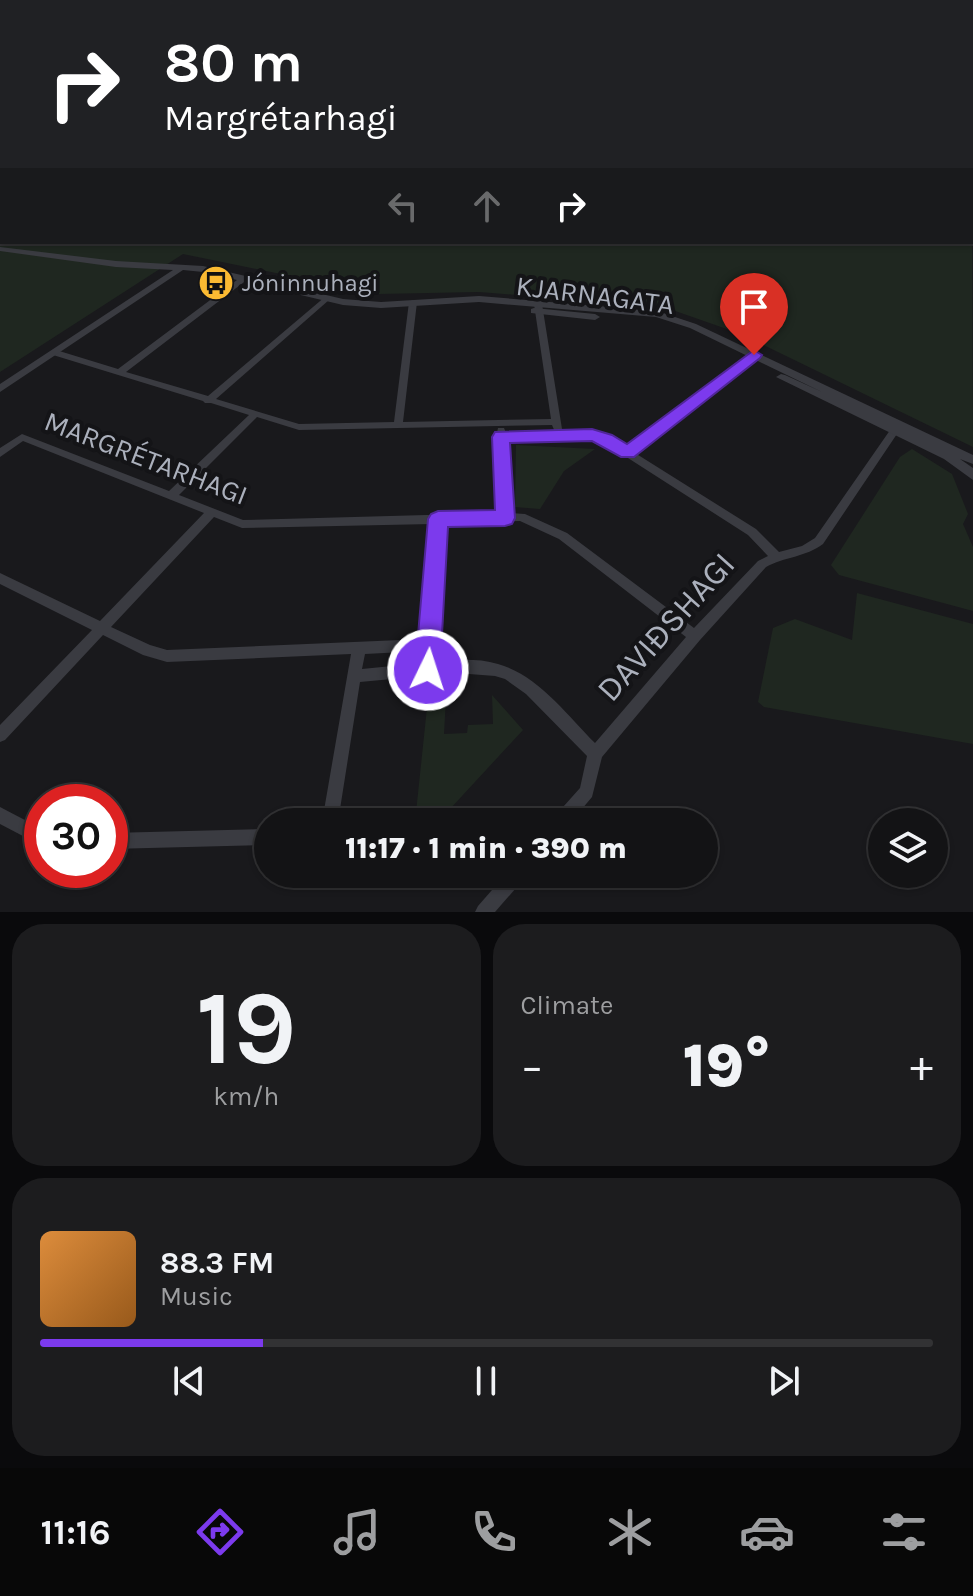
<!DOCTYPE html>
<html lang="en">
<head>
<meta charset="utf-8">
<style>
  :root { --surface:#131315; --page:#1c1c1e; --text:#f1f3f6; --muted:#9d9ea0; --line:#323234; --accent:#7c3aed }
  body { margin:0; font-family:Karla,sans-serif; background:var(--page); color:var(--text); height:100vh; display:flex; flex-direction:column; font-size:30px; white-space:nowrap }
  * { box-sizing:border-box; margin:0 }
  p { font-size:26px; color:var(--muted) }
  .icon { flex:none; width:44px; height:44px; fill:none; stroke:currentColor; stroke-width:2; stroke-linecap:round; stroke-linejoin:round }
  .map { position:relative; height:912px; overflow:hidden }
  .details { display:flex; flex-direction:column; gap:12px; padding:12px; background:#0a0a0c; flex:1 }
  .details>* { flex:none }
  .top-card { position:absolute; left:0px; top:0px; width:974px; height:244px; box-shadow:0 2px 6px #0004,0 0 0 2px var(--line); background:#202124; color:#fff; overflow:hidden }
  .tools { position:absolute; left:868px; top:808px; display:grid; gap:16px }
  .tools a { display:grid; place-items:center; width:80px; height:80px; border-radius:50%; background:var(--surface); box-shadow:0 2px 6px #0004,0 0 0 2px var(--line); font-size:40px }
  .speed { position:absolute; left:24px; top:784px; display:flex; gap:16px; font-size:40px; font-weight:700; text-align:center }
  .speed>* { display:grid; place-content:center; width:104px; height:104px; border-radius:50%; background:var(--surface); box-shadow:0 2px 6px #0004,0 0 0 2px var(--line); line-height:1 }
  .speed .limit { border:12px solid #d22; background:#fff; color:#111 }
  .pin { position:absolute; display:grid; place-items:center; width:68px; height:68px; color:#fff; margin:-82px -34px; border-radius:50% 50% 50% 0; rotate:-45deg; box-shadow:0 0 8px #0007 }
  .pin .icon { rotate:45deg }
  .me { position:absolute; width:88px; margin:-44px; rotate:4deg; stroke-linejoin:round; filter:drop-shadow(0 0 6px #0008) }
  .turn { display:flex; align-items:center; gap:28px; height:168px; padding:0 32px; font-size:36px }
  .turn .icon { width:104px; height:104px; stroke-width:2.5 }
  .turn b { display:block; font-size:56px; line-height:68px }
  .lanes { display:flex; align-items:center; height:76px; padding:0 32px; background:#0003; justify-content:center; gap:40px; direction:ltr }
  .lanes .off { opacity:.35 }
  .big { font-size:60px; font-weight:800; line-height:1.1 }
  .details .card { flex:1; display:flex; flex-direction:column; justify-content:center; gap:12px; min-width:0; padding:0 28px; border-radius:32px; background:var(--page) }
  .details .dial { align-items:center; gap:0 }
  .dial b { font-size:104px; line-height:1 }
  .song { display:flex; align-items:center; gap:24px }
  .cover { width:96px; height:96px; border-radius:12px; background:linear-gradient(135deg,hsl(30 70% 55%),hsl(30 70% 35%)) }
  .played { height:8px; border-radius:4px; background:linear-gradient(90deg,var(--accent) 25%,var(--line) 25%) }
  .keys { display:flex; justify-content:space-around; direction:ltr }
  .heat { display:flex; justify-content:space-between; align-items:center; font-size:44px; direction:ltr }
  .details .tiles { flex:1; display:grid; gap:12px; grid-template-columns:1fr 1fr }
  .card:last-child { grid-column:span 2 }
  .trip { position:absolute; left:254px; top:808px; width:464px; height:80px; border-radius:40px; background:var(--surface); box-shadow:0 2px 6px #0004,0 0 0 2px var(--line); font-weight:800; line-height:80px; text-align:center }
  .dock { display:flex; height:128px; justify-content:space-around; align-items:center; background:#080808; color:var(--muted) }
  .dock .icon { width:56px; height:56px }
  .dock .selected { color:var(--accent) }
  .dock b { font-size:36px; color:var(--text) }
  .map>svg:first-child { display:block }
  .green { fill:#1f2720 }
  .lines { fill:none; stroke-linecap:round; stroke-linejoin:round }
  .minor { fill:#3a3b41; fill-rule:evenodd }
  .tertiary { fill:#3a3b41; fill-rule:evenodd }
  .route { fill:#7c3aed; stroke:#51269a; stroke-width:2 }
  .labels { text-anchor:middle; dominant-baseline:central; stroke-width:8; stroke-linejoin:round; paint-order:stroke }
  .far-poi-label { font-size:24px; fill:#abb0bc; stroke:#141417; text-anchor:start }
  .street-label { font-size:28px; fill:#abb0bc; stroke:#141417 }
  .near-street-label { font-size:34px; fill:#abb0bc; stroke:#141417 }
</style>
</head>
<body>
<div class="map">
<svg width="973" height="912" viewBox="0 0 973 912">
  <rect width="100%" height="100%" fill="#19191c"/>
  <!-- green -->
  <g class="green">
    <path d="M0,104L2,242H972V132L973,447L741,334L661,306L479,292L378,294L183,254L0,372Z"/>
    <path d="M516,445L595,449L564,471L540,509L515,507Z"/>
    <path d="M912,449L952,474L968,514L963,524L973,547V611L839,575L831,565L900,457Z"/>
    <path d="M857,593L973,624V744L764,707L758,702L773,628L795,619L852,640Z"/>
    <path d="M492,695L523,730L438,822H415L428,698H446L444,734L467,733L468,725L493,724Z"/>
  </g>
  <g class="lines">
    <!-- minor -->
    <g class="minor">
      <path d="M241,277L248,279L126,372L208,396L326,296L330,298L329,300L216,399L299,424L394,422L409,302L413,300L417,302L403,422L551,419L534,304L538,302L542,304L562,429L560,432C590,430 602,432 628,448L751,353H757V357L635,453L756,529L779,552L802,546L815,538L895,423H901L903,425L823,544C806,557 784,557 766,567L700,640L602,757L592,797L571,822H553L555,816L580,788L587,756L526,694L505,679L495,676L456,673L360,682L338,822H322L351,654L167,662L143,655L103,635L5,740L0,742V725L92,630L0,584V573L100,621L204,513L23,441L0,457V448L22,434L169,491L249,415L211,403H205L203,401L53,355L52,353L56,350L118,369ZM257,417L299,430L552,425L555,432L506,433L504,428H498L496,437L499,513L243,520L179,495ZM585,437L603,442L748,535L768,556L758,561L694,628L567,533L525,514L510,513L506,440ZM214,517L242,528L432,524L424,639L167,650L150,645L111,627ZM520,521L559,539L686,637L595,743C567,715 538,675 498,664C478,658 456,660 435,661L443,523ZM423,651L422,663L362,669L365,654Z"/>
      <path d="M0,807L42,829V846L0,824Z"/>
      <path d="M268,829V845L110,849V833Z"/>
      <path d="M506,874H525L523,880L495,912H475L478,906Z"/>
    </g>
    <!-- tertiary -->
    <g class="tertiary">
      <path d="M0,247L116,261L203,266L343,299L381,302L479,296L657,311L696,324L973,455V464L960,459L973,468V480L944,459L776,377L781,374L785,375L822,392L690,328L656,317L479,302L381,308L343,305L203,272L183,270L0,392V384L173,270L116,267L0,251Z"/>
      <path d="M534,308L595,314L600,317L595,320L531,313V309Z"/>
    </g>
  </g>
  <!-- sky -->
  <linearGradient id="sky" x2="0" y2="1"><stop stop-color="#0e0e0f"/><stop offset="0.45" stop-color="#383e4b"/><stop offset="1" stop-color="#383e4b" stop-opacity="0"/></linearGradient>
  <rect width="973" height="232" fill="url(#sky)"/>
  <!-- route -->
  <path class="route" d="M754,350L762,355L760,358L634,457H621L592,441L510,443L515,518L512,524L505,526L448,527L440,670L436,679L428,682L419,679L415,670L428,519L431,514L438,511L495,510L492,437L495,432L592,429L612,435L627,444Z"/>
  <!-- icons -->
  <defs>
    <symbol id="bus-disc" viewBox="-11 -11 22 22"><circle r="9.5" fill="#fbba32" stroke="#141417"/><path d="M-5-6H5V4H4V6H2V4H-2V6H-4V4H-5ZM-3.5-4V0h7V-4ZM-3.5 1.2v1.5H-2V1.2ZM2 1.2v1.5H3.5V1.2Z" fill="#111"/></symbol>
  </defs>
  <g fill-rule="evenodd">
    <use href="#bus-disc" x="196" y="263" width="40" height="40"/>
  </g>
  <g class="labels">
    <!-- far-poi labels -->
    <g class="far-poi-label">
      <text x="242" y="283">Jóninnuhagi</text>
    </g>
    <!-- street labels -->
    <g class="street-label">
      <text transform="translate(595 295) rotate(7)">KJARNAGATA</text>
      <text transform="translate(146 458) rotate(21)">MARGRÉTARHAGI</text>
    </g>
    <!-- near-street labels -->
    <g class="near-street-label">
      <text transform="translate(666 627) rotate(-48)">DAVIÐSHAGI</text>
    </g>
  </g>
</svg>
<div class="tools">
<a><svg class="icon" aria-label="layers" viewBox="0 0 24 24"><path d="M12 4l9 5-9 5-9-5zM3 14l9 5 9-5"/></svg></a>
</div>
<div class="speed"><div class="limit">30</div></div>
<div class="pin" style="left:754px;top:355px;background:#d93025"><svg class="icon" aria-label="arrive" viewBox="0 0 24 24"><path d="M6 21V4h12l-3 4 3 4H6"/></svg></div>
<svg class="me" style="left:428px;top:670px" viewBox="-20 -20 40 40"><circle r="17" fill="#7c3aed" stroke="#fff" stroke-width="3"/><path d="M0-11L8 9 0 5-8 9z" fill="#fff"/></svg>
<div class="trip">11:17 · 1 min · 390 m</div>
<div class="top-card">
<div class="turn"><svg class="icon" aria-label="right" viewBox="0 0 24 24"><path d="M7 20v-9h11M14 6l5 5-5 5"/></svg><div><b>80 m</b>Margrétarhagi</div></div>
<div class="lanes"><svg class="icon off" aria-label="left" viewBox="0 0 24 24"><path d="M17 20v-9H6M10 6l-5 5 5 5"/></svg><svg class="icon off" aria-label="ahead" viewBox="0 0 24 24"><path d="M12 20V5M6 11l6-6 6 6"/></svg><svg class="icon" aria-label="right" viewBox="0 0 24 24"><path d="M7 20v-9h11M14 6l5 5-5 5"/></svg></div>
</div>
</div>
<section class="details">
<div class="tiles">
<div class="card dial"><b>19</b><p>km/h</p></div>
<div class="card"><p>Climate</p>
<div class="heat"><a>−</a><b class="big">19°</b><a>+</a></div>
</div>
<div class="card">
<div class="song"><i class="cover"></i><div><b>88.3 FM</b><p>Music</p></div></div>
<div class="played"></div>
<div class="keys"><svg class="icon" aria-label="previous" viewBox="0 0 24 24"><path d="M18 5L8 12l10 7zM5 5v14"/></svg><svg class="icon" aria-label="pause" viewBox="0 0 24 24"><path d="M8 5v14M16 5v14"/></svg><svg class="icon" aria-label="next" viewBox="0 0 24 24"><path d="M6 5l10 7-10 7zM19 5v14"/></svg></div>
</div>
</div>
</section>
<nav class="dock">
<b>11:16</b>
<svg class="icon selected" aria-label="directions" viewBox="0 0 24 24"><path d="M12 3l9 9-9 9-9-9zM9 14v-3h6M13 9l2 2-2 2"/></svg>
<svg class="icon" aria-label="music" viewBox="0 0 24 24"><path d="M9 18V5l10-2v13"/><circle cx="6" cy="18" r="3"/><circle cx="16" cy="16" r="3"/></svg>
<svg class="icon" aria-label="phone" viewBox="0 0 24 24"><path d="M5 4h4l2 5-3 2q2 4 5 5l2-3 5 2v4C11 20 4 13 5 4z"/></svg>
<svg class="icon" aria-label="climate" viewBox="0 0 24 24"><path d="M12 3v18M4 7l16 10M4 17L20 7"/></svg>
<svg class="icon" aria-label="car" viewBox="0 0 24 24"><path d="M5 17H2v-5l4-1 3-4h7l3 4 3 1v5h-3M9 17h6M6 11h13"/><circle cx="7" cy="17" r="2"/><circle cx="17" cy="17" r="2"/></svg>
<svg class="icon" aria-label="filters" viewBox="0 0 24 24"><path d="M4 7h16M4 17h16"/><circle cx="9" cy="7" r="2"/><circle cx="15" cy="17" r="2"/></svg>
</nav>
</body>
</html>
